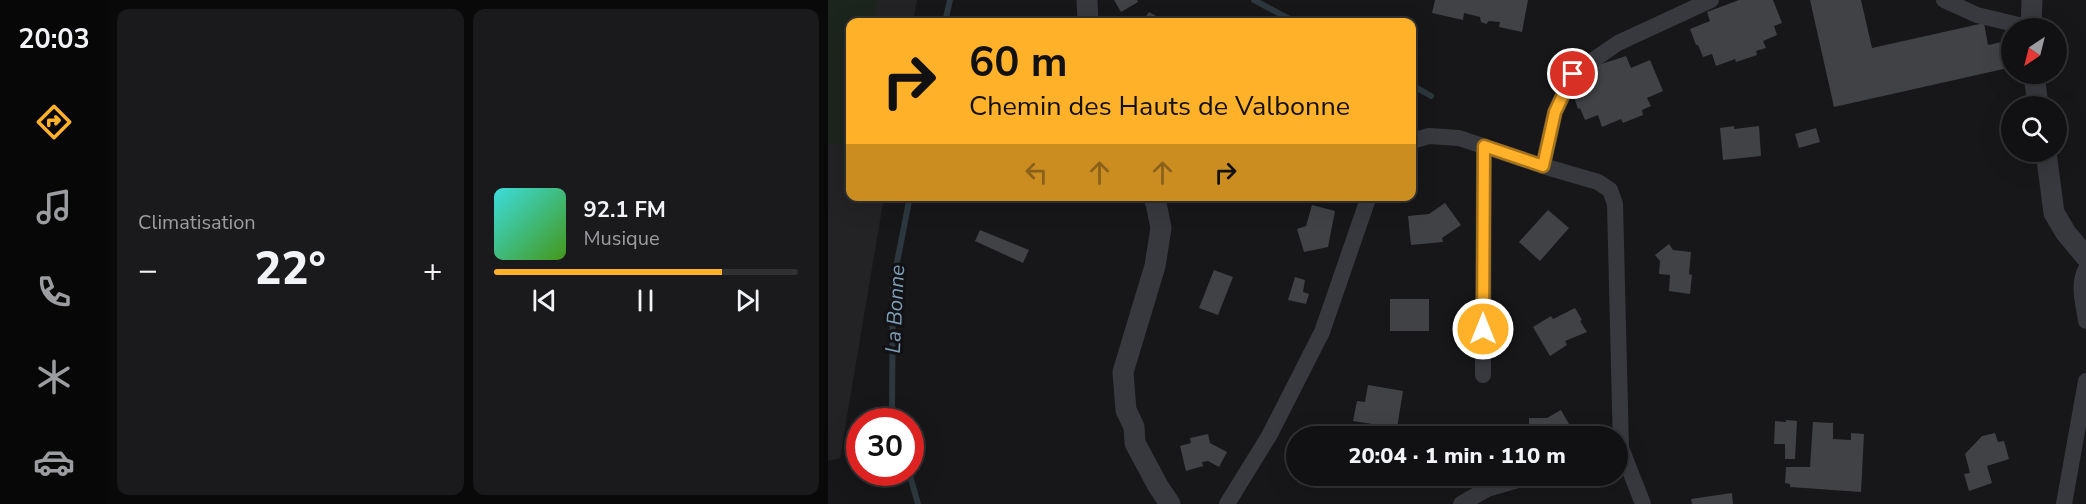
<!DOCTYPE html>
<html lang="fr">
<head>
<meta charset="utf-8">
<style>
  :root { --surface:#111113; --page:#1a1a1c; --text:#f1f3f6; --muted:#9c9da0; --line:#303133; --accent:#ffb129 }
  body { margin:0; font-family:"Nunito Sans",sans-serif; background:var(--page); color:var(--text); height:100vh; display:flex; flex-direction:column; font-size:22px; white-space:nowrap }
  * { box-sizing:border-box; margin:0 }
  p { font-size:20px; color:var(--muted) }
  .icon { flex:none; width:33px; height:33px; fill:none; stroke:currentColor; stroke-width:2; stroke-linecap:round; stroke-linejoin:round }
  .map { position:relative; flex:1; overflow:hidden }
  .panel { display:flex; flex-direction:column; gap:9px; padding:9px; background:#09090a; width:720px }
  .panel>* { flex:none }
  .banner { position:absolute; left:18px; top:18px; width:570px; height:183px; border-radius:12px; box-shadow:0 6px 24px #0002,0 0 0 2px var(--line); background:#ffb129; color:#111; overflow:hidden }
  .needle { width:39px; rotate:215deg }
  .fabs { position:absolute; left:1173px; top:18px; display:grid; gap:12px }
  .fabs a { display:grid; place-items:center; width:66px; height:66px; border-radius:50%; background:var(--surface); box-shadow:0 6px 24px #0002,0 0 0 2px var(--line); font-size:30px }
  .speed { position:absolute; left:18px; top:408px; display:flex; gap:12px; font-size:30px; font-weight:700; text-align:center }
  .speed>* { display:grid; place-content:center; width:78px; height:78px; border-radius:50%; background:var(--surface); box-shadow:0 6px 24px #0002,0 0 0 2px var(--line); line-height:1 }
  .speed .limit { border:9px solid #d22; background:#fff; color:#111 }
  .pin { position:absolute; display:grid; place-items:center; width:51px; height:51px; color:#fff; margin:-26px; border:3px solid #fff; border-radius:50%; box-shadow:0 2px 6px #0007 }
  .me { position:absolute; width:66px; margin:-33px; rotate:0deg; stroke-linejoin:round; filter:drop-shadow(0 0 4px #0008) }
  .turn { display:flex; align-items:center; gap:21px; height:126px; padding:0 24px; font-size:27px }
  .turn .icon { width:78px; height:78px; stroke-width:2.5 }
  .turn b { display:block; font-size:42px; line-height:51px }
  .lanes { display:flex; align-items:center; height:57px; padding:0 24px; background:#0003; justify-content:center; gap:30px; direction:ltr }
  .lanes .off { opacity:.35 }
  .big { font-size:45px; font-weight:800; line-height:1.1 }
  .panel .tile { flex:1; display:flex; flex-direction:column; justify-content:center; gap:9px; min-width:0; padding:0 21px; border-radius:12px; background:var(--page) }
  .song { display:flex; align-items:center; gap:18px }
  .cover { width:72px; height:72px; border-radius:9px; background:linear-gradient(135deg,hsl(180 70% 55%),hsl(100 70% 35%)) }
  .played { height:6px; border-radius:3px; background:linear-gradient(90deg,var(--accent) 75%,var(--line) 75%) }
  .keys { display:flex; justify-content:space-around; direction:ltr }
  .heat { display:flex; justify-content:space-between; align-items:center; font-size:33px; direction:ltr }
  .panel .tiles { flex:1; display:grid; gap:9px; grid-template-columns:repeat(2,1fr) }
  .trip { position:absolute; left:458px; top:426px; width:342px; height:60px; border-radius:30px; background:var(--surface); box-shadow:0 6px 24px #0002,0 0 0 2px var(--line); font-weight:800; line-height:60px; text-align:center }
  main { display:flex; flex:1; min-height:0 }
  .tabs { display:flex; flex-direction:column; width:108px; justify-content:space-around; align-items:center; background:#070708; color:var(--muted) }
  .tabs .icon { width:42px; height:42px }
  .tabs .on { color:var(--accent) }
  .tabs b { font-size:27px; color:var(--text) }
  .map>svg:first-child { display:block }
  .built { fill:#232326 }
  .green { fill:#1c251d }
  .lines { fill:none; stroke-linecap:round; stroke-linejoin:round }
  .stream { stroke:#2c373e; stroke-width:6 }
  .building { fill:#414246 }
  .minor { stroke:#38393e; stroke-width:16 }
  .tertiary { stroke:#38393e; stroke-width:21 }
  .route-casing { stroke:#a6731b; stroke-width:15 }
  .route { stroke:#ffb129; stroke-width:10 }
  .labels { text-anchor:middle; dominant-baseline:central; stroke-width:6; stroke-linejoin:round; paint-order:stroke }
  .water-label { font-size:21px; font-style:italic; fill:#7d9eb7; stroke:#121214 }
</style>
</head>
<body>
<main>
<nav class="tabs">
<b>20:03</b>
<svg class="icon on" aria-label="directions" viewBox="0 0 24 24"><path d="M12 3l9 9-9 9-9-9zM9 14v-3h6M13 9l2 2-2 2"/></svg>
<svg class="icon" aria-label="music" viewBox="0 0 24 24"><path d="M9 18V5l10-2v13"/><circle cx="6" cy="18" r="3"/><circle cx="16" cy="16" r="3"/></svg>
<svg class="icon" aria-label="phone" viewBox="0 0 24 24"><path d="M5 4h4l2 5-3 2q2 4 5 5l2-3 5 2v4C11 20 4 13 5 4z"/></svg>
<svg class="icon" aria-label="climate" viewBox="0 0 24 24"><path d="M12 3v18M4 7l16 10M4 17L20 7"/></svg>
<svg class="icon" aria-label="car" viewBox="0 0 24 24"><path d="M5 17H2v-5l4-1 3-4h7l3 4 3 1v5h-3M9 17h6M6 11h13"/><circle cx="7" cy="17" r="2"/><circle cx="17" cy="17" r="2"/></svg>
</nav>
<section class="panel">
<div class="tiles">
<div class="tile"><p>Climatisation</p>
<div class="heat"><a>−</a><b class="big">22°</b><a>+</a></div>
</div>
<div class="tile">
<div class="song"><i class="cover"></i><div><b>92.1 FM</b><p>Musique</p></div></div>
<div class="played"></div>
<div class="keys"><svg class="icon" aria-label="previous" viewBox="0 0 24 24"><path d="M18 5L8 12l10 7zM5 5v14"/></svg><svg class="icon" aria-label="pause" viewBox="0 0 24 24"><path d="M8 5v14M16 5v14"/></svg><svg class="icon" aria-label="next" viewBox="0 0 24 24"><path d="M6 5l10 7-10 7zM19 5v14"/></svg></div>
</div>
</div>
</section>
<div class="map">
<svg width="1258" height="504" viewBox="0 0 1258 504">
  <rect width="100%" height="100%" fill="#171719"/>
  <!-- built -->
  <path class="built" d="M0,0H89L85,22H22V196L56,197L12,458L0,461Z"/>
  <!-- green -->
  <path class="green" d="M0,0H49L46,22H22V146L0,143Z"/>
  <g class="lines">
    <!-- stream -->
    <g class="stream">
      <path d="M426,0L467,22"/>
      <path d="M117,22L122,0"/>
      <path d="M584,85L603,96"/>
      <path d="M68,422L64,406L65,283L82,196"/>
      <path d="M81,472L90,504"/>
    </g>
  </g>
  <!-- building -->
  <g class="building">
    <path d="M286,0H309L310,2L293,12Z"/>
    <path d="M607,0H700L694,32L671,27L672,22L661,21L658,24L653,22L652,17L636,13L635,20L604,13Z"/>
    <path d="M911,0H945L954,23L946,26L949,35L935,41L938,48L928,51L929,55L908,62L907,59L888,66L884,54L875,57L870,45H868L862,29L882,21L879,12Z"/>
    <path d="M982,0H1033L1044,48L1156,23L1160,45L1174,42L1180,68L1006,107Z"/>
    <path d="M321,12L339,22H314Z"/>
    <path d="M798,56L803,68L822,60L835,91L819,98L823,106L814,110L815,115L795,123L793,119L774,127L770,115L757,120L752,108L750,109L742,85L767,66Z"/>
    <path d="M906,126V129L931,126L933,156L895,160L892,128Z"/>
    <path d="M988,128L992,142L971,148L967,134Z"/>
    <path d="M617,203L633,225L614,238L615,242L583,245L580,216L601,214Z"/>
    <path d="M484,205L507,211L500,247L476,252L469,229L478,226Z"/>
    <path d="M720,210L741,228L712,261L691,242Z"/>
    <path d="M152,230L201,250L195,263L147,241Z"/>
    <path d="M841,244L845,250L863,252L861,274L864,275L862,294L841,291L842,275L831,274L832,261L827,255Z"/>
    <path d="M386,270L405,277L390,315L371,308Z"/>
    <path d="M467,277L477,280L475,292L481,294L478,304L460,300Z"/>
    <rect x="562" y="299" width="39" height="32"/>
    <path d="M747,308L754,320L752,321L759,332L737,341L739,345L722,356L705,327L723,316L725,319Z"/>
    <path d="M540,385L575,391L569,428L525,421L529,401L537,402Z"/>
    <path d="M733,410L741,424L737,426L743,436H701V418H719Z"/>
    <path d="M958,420L969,421L967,459H957V444H946L947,421L958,422Z"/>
    <path d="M985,422L1005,423V439L1023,440V433L1036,434L1033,492L962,487V484L957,483L958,467H982Z"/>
    <path d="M1167,433L1170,442L1176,441L1181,459L1159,466L1164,483L1141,491L1136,474L1142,473L1137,454L1154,436Z"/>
    <path d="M380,434L382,443L399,452L391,467L380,461L374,462L375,466L358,471L352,446L363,443L362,438Z"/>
    <path d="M904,493L905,504H864L863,499Z"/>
  </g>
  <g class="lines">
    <!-- minor -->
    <g class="minor">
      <path d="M1116,0L1149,15L1203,28"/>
      <path d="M584,141L601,136L631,138L715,166L770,182L782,190L787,204L793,448L815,504"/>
      <path d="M715,166L727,112L745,74L790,43L883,0"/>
      <path d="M1258,269C1249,284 1256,305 1258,321"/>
      <path d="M655,375L656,146"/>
      <path d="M399,504L441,436L494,332L541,196"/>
      <path d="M633,504L659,489L704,476"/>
      <path d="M1236,504L1258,381"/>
    </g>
    <!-- tertiary -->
    <g class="tertiary">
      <path d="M259,0L260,22"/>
      <path d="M1203,28L1204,0"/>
      <path d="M1206,74L1210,106"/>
      <path d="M1218,152L1226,213L1238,233L1258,257"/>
      <path d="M325,196L328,203L333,228L327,266L295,372L298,410L306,427L307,443L330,486L342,504"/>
    </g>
  </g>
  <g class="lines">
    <defs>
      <path id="route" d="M655,329L656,146L715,166L727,112L745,74"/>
    </defs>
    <!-- route casing -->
    <use href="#route" class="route-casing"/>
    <!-- route -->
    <use href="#route" class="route"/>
  </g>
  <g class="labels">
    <!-- water labels -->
    <g class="water-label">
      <text transform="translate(67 309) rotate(-87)">La Bonne</text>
    </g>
  </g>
</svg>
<div class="fabs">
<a><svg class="needle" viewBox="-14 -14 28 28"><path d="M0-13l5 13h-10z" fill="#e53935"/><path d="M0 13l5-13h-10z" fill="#9c9da0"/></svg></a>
<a><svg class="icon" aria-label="search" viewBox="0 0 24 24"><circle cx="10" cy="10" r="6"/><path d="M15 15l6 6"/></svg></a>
</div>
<div class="speed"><div class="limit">30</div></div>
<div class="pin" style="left:745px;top:74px;background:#d93025"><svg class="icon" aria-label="arrive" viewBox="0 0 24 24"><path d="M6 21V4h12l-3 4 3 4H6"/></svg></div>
<svg class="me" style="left:655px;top:329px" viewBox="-20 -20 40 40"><circle r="17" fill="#ffb129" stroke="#fff" stroke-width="3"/><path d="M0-11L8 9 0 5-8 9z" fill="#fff"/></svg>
<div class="trip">20:04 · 1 min · 110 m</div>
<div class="banner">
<div class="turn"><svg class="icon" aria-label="right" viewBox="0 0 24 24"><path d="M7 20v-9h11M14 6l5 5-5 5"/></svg><div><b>60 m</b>Chemin des Hauts de Valbonne</div></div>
<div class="lanes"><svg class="icon off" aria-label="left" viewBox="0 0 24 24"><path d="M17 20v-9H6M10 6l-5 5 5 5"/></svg><svg class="icon off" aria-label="ahead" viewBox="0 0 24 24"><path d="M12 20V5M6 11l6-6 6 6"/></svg><svg class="icon off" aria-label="ahead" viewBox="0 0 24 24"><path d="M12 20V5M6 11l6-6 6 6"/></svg><svg class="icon" aria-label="right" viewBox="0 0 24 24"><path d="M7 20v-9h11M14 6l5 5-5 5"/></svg></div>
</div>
</div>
</main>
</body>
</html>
